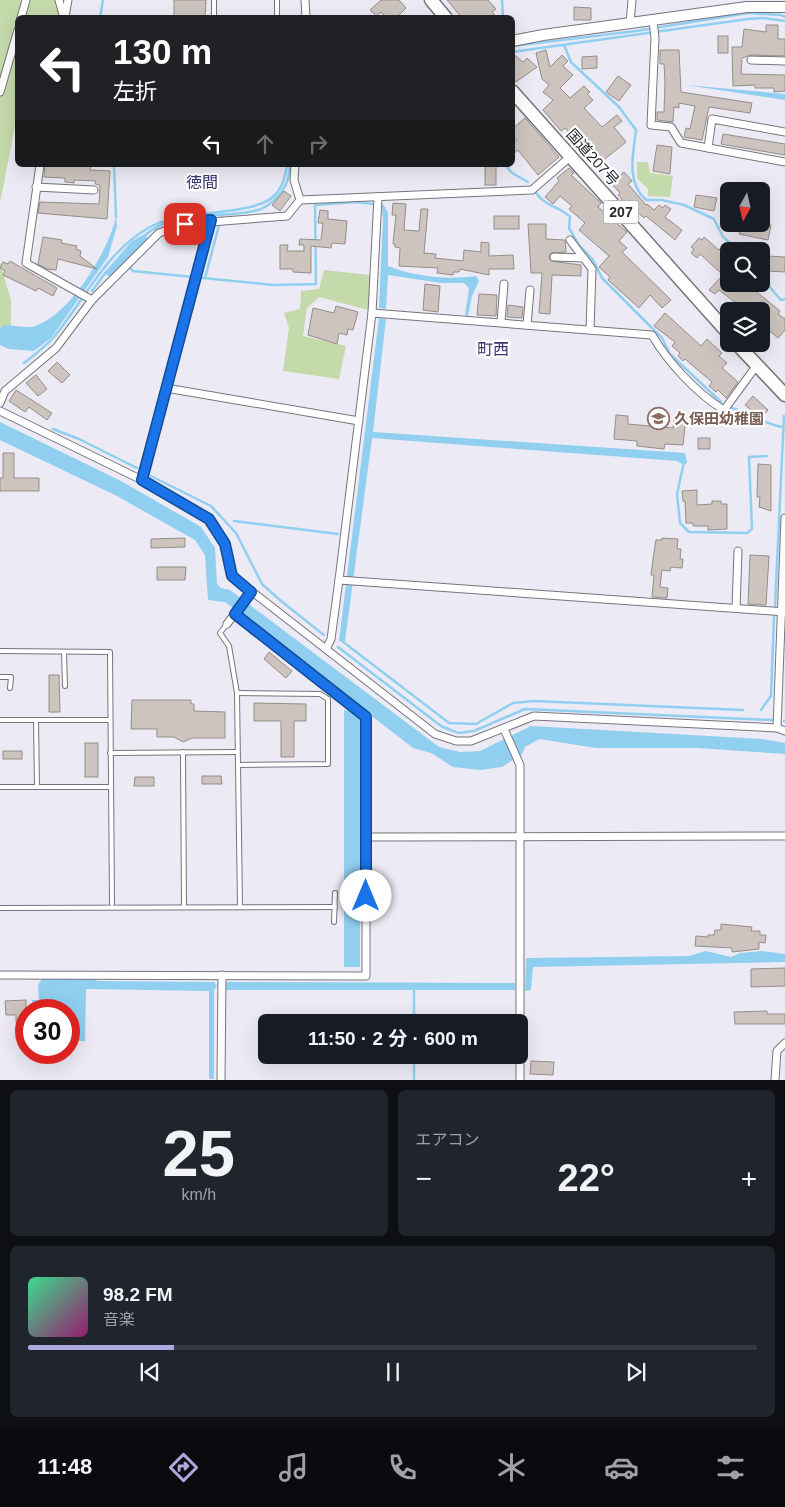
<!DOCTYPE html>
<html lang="ja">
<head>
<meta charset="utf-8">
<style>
  :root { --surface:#171b24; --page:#20242c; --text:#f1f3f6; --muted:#9ea1a6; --line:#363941; --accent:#ada9e0 }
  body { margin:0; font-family:Helvetica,"Noto Sans JP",sans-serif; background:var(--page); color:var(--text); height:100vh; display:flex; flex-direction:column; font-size:19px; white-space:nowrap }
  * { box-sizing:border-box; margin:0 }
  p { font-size:16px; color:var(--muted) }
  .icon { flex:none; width:28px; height:28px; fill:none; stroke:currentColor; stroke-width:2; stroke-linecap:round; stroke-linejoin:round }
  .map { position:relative; height:1080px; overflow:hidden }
  .details { display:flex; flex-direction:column; gap:10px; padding:10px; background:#0d0f14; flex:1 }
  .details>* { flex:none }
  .guide { position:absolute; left:15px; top:15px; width:500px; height:152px; border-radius:8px; box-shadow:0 5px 20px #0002; background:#202124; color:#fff; overflow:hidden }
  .needle { width:32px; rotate:188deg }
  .buttons { position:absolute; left:720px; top:182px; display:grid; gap:10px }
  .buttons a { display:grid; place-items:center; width:50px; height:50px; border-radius:8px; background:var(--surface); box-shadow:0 5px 20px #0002; font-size:25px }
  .speed { position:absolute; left:15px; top:999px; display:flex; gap:10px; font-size:25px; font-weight:700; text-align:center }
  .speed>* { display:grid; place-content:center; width:65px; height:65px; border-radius:50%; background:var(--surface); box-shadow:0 5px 20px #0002; line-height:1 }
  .speed .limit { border:8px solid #d22; background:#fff; color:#111 }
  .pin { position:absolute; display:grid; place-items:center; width:42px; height:42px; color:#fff; margin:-21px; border-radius:10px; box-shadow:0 2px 8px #0006 }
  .me { position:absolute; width:55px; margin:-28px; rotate:0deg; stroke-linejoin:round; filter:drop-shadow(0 0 4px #0008) }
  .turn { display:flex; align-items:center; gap:18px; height:105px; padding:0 15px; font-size:22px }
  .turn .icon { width:65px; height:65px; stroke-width:2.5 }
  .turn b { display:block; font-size:35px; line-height:42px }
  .lanes { display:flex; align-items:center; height:48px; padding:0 15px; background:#0003; justify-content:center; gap:25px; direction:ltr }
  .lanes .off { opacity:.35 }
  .big { font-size:38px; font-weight:700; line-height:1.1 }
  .details .tile { flex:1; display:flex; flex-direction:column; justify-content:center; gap:8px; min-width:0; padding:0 18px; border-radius:8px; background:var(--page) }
  .details .dial { align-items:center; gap:0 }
  .dial b { font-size:65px; line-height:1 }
  .song { display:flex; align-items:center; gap:15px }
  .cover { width:60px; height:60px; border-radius:8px; background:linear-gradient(135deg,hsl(150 70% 55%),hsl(320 70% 35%)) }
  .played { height:5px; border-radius:2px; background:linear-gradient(90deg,var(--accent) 20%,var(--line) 20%) }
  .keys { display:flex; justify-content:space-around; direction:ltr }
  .heat { display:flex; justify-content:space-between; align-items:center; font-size:28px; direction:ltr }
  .details .tiles { flex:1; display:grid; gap:10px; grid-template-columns:1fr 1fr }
  .tile:last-child { grid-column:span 2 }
  .trip { position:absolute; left:258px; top:1014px; width:270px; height:50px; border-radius:8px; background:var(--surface); box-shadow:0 5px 20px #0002; font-weight:700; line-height:50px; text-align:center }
  .tabs { display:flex; height:80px; justify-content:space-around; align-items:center; background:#090b0e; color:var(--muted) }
  .tabs .icon { width:35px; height:35px }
  .tabs .selected { color:var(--accent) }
  .tabs b { font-size:22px; color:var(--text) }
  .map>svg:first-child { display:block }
  .green { fill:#c4daab }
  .water { fill:#90cff0 }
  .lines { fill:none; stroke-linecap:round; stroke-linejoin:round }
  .stream { stroke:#90cff0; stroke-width:2.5 }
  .building { fill:#cdc4bf; stroke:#968d88 }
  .lane-casing { stroke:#76757d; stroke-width:6 }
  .street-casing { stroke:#76757d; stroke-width:9 }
  .secondary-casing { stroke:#76757d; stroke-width:12 }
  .highway-casing { stroke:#76757d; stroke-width:15 }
  .lane { stroke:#fff; stroke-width:4 }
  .street { stroke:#fff; stroke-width:7 }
  .secondary { stroke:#fff; stroke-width:10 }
  .highway { stroke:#fff; stroke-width:12 }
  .route-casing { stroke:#114b97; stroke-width:12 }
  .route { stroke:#1a73e8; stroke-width:9 }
  .labels { text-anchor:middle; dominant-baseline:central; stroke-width:4.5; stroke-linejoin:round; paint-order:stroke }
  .shield { fill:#fff; stroke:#6a696c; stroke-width:1 }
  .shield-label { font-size:14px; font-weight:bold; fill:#2a292d }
  .street-label { font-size:15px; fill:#2a292d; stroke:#fff }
  .education-label { font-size:15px; font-weight:bold; fill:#785e54; stroke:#fff; text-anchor:start }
  .neighbourhood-label { font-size:16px; fill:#3a3874; stroke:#fff }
</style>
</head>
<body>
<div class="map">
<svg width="785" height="1080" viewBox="0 0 785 1080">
  <rect width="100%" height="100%" fill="#eceaf4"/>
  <!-- green -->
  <g class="green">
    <path d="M0,0H68L64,17L18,18L17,116L0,203Z"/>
    <path d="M637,162H648L650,173L673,176L670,197L648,196V189L637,178Z"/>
    <path d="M0,262L11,300V325H4L0,328Z"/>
    <path d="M324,270L370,275L368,310L319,297L307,308L303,336L346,346L339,379L283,371L289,328L284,313L300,309L301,291L319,289Z"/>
  </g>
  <!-- water -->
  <g class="water">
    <path d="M686,85L785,94V100Z"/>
    <path d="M383,204L388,213V266C417,277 445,280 476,276L479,281L472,296L468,316L465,315L469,288L464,283H441L388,275L386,309L379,308L383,218L381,206Z"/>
    <path d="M116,217L117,226L108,257L51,338L34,351L9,349L0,345V328L4,325C13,325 26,329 35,326C71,314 108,251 116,217Z"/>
    <path d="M145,234L148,240L110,277L104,273L132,241Z"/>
    <path d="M379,318L386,319L373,432L685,453L687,463L684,465L677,461L372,438L345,641H339Z"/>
    <path d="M0,422L121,481L201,527L215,548L217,584L221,588L230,590L439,747L460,752L480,751L531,726L762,739L785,743V754L698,748H596L539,739L525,747L522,754L502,767L480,770L453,767L431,753L413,748L225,602L208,600L205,555L195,540L117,496L0,440Z"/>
    <path d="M344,710L349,711L360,719V967H344Z"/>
    <path d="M706,951L731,957L740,953L762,951L785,954V962L533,967L531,990L525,991L526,958L689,956Z"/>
    <path d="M91,978L98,981L214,982L217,985L214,991V1079H209V991L86,989L85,1041H69V1010L32,1008V1000H39L38,985L42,979Z"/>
    <path d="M226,982L515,983V990H225Z"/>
  </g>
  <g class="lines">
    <!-- stream -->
    <g class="stream">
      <path d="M502,0L503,18"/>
      <path d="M100,18L103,0"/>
      <path d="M564,45L571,62L619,107L636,130C633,154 626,183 646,200H662L684,205L714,219L723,237L740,251"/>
      <path d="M512,46L636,31L748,13L781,15L785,17"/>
      <path d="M512,52L748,19L764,18L785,21"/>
      <path d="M114,165L116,217"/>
      <path d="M505,165L512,173L528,182"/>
      <path d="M536,193C546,207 559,206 570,217L569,228L579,245L593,260L602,278L662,338L670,354L721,402"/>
      <path d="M143,237C174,208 221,220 258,210C269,207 282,194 286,184C289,178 289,171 290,165"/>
      <path d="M128,266L133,271L274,285L316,284L315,205L356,202L382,205"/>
      <path d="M761,277L781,300L785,299"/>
      <path d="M205,278L222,214"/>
      <path d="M92,291L106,272"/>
      <path d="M24,363C34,355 45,347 53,338C85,300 105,252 150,227C183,209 254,216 274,196C283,187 285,177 287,165"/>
      <path d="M732,408C751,413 762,423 782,427"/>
      <path d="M53,429L79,439L137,468"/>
      <path d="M684,462L677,494L680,523L689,532L747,533L752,529L749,457L767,456"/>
      <path d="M151,476L211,506L236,533L262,584L281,601L324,635"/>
      <path d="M234,521L338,534"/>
      <path d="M775,606L784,416"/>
      <path d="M342,641L449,723L476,724L513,703L534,701L743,710"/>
      <path d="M338,647L441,726L458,733L474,731L525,709L772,720"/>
      <path d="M761,710L771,696L774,617"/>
      <path d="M784,721H785"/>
      <path d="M414,1022V990"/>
      <path d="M414,1055V1080"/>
    </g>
  </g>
  <!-- building -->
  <g class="building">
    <path d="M174,0H206L205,18L174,17Z"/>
    <path d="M381,0H399L406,8L396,18H386L381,12L376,16L370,10Z"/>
    <path d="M447,0H488L496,9L492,12L497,18H471L468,15L462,18Z"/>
    <path d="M574,7L591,8V20H574Z"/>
    <path d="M766,25H778V39H785V56L751,55L742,58L741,74L785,75V91L774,92V88H755V85L733,86L732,47H742L744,29L766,32Z"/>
    <rect x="718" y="36" width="10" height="17"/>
    <path d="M546,50L550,67L562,55L568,61L563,66L573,75L560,88L570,98L584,86L590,92L587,94L593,100L584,108L602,127L617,115L622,121L614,127L626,142L595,167L574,143L576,140L565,128L561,131L543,110L553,100L543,92L549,85L542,79L536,53Z"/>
    <path d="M660,50H679L681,92L752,103L750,113L709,107L702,140L684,137L686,128L690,129L695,106L679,103V108L674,107L673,122L657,120V112H664L665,83L664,64H660Z"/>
    <path d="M512,53L523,62L527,58L537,67L516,82L512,77Z"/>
    <path d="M597,56V68L582,69V57Z"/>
    <path d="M618,76L631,85L619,101L606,92Z"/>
    <path d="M525,118L559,157L538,175L518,150L512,155V144L517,140L512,134V129Z"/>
    <path d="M723,134L785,144V155L721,144Z"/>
    <path d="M657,145L672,147L670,174L653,171Z"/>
    <path d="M62,165H91L90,170L110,171L107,219L38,213L40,202L99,204L100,185L95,184L96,181L74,180V183L65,182V178L44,177L45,166Z"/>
    <rect x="485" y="165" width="11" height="20"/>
    <path d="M569,168L574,173L571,175L601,203L598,207L627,232L619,241L627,248L622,252L671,300L662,308L650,295L639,308L608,280L610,277L599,267L609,256L579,230L585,223L569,209L572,206L560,196L553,204L545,197L559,181L557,178Z"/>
    <path d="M624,172L632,181L628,184L646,205L647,204L654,210L659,205L663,208L665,205L671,209L665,217L682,230L675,240L646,216L644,218L633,208L631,210L618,195L620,193L611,183Z"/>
    <path d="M284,191L291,196L280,211L272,205Z"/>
    <path d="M696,195L717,198L714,211L694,207Z"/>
    <path d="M393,203L406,204L404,230L419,231L421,209H428L424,253L436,254L435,258L463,261L464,250L481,252V242L489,243V256L513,255L514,269H489V275L460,269L459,272H454L453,275L437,273L438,268L399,266L400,248L395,247V244H393L396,215H392Z"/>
    <path d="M320,210L328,211V219L347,221L345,244L332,243L331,248L311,246V273L293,272V269H280V245H288L287,251H304V245H299L300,239L321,240L323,223H318Z"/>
    <rect x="494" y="216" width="25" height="13"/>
    <path d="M528,224H546V239L565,240L566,252L551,253L549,257L551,261L581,265V276L552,275L550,314L539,313L542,273H531Z"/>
    <path d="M741,224L771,225L768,240L739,234Z"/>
    <path d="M43,237L62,240L61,243L77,246L76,249L81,251L80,256L97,269L58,259L56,270L47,269L38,264Z"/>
    <path d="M704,237L719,250L724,244L729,248V284H747L780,311L778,314L785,319V330L778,338L766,328L761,333V311H747L719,290L715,294L709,290L723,275L700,254L697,258L691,253L694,249L691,247L699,238L702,240Z"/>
    <path d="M768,256L785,257V272L767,271Z"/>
    <path d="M10,261L57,288L53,296L38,288L36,291L3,275L5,271L0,268L3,262L8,264Z"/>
    <path d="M425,284L440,286L438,312L423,310Z"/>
    <path d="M479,294L497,295L496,316L477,315Z"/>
    <path d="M508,305L523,307L522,318L507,317Z"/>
    <path d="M336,306L358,312L353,330L348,329L347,335L339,333L337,344L308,335L313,308L334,313Z"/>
    <path d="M665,313L701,346L707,339L722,353L719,356L727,363L722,368L738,382L726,398L718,390L716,392L709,386L712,382L685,359L683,361L678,356L680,353L672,346L675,342L654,326Z"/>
    <path d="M57,362L70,375L62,383L48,371Z"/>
    <path d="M36,375L47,389L38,396L26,383Z"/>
    <path d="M16,390L52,413L47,420L29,407L25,412L9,401Z"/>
    <path d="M753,396L768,410L761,418L745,405Z"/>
    <path d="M616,415L628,416V424L673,428L674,416L686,417L683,445L665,444L664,449L637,446V441L614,439Z"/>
    <rect x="698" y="438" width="12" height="11"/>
    <path d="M3,453H14V478H39V491H0V478H3Z"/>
    <path d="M758,464L771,465V511L759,507L760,497H757Z"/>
    <path d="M697,490V505L712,504V501H721V504H727V529L708,530V526H693V523H686L685,501H683L682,491Z"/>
    <path d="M185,538V547L151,548V539Z"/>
    <path d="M662,538L678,539L677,549H681L680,559H683L682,568L671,567L670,571L662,570L660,587L668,588L667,598L652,597L654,575H651L653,559L656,540H662Z"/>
    <path d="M750,555L769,556L766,605L748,604Z"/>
    <path d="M157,567H186L185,580H157Z"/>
    <path d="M269,652L292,671L286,678L264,659Z"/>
    <path d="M49,675H59L60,712H49Z"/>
    <path d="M132,700H191V704H194V711L225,712V738H192L183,742L174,737H157V729H131Z"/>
    <path d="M254,703L306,704V721H294V757H281V721H254Z"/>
    <rect x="85" y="743" width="13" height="34"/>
    <rect x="3" y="751" width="19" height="8"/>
    <path d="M202,776H221L222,784H202Z"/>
    <path d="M135,777H154V786H134Z"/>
    <path d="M721,924L752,927L751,931H760V935H766L765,943L759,942V949L732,952V948L695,946L696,936L708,937V935H714L715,930H721Z"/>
    <path d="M785,968V986L751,987V969Z"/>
    <path d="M26,1000V1023H16V1015H6L5,1001Z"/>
    <path d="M767,1011V1014H785V1024H735L734,1012Z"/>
    <path d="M531,1061L554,1062L553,1075L530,1074Z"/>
  </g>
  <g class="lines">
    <defs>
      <g id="lane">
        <path d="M214,0V18"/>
        <path d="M277,0V18"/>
        <path d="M227,624L220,633L229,646L237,693L240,907"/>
        <path d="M0,651L110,652L112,904"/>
        <path d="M64,652L65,686"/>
        <path d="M0,677H11L10,688"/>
        <path d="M237,693L320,694L328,699V764L238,765"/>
        <path d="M0,720H110"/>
        <path d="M36,720L37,787"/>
        <path d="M183,752L184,907"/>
        <path d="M110,753L237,752"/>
        <path d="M0,787H111"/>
        <path d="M0,908L335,907"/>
        <path d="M334,922L335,893"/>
      </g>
      <g id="street">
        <path d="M59,0L64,18"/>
        <path d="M305,0L306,18"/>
        <path d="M65,17L68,0"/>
        <path d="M21,18L26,0"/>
        <path d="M653,21L655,38L651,125L671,127L681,143L785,162"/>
        <path d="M630,24L632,0"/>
        <path d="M751,60L785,61"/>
        <path d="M0,92L18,30"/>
        <path d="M708,148L712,119L785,132"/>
        <path d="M40,165L26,263L92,300"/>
        <path d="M295,165L294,180L300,200"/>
        <path d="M36,187L94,190"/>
        <path d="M570,240L592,269L590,330"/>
        <path d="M554,257L584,258"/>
        <path d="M372,313L378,197"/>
        <path d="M501,322L504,284"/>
        <path d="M527,325L530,290"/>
        <path d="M166,388L359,421"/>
        <path d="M0,403L5,391L56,348L92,300L159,233L185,224L287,216L300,200L532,190L571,156"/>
        <path d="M0,411L142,480L209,519L225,544L232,576L435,734L456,741H471L534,716L777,728L785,731"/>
        <path d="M142,480L211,220"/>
        <path d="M339,580L372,313L652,335C667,361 697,394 724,410L757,365"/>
        <path d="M736,608L738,551"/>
        <path d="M227,624L251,592"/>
        <path d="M326,649L331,639L339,580L785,612"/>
        <path d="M777,728L785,518"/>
        <path d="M504,729L520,765V1080"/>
        <path d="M366,837L785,836"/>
        <path d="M0,975L366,976V717L235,614"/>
        <path d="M221,1080L222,975"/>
        <path d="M775,1080L777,1051L785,1043"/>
      </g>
      <path id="secondary" d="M512,41L543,35L747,7H785"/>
      <g id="highway">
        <path d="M431,0L446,18"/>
        <path d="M512,91L729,334"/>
        <path d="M737,344L785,395"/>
      </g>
    </defs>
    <!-- lane casing -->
    <use href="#lane" class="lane-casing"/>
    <!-- street casing -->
    <use href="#street" class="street-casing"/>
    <!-- secondary casing -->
    <use href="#secondary" class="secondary-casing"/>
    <!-- highway casing -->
    <use href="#highway" class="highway-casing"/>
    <!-- lane -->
    <use href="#lane" class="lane"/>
    <!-- street -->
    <use href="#street" class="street"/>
    <!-- secondary -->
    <use href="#secondary" class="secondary"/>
    <!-- highway -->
    <use href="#highway" class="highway"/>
  </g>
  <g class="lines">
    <defs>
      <path id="route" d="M185,224L211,220L142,480L209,519L225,544L232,576L251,592L235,614L366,717V896"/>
    </defs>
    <!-- route casing -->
    <use href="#route" class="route-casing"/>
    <!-- route -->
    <use href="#route" class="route"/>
  </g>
  <!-- icons -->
  <defs>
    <symbol id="school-ring" viewBox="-11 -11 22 22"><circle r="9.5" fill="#fff" stroke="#8d6e63" stroke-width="1.5"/><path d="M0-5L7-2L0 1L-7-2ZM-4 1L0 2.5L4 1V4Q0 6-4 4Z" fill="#8d6e63"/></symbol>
  </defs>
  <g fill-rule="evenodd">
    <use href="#school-ring" x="646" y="406" width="25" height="25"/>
  </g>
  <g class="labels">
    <!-- shield labels -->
    <rect class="shield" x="603.5" y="200.5" width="35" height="23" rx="4"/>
    <g class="shield-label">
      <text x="621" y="212">207</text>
    </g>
    <!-- street labels -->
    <g class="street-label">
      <text transform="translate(593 157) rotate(48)">国道207号</text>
    </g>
    <!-- education labels -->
    <g class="education-label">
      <text x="674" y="418">久保田幼稚園</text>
    </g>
    <!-- neighbourhood labels -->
    <g class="neighbourhood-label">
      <text x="202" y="182">徳間</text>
      <text x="493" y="349">町西</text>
    </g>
  </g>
</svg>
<div class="buttons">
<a><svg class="needle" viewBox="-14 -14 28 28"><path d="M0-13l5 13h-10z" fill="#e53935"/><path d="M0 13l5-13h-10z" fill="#9ea1a6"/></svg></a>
<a><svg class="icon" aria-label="search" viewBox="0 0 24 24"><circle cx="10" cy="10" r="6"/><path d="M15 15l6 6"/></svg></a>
<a><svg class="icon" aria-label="layers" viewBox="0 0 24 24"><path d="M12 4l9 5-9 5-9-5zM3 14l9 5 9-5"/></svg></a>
</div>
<div class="speed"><div class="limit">30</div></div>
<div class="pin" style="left:185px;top:224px;background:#d93025"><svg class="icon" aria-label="arrive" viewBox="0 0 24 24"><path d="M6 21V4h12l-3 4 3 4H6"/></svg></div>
<svg class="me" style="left:366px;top:896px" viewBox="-20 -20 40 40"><circle r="19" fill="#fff"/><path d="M0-13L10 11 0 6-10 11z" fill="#1a73e8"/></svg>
<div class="trip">11:50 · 2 分 · 600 m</div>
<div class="guide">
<div class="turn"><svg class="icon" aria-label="left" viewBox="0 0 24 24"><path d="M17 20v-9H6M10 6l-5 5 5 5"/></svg><div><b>130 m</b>左折</div></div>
<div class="lanes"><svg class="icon" aria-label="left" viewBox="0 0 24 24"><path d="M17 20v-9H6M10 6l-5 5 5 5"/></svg><svg class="icon off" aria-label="ahead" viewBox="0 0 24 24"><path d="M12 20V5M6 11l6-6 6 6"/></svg><svg class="icon off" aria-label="right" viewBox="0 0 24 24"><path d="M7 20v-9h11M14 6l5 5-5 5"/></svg></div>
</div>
</div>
<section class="details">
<div class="tiles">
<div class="tile dial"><b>25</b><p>km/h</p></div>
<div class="tile"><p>エアコン</p>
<div class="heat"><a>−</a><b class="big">22°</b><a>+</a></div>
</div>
<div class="tile">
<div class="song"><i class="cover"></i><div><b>98.2 FM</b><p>音楽</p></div></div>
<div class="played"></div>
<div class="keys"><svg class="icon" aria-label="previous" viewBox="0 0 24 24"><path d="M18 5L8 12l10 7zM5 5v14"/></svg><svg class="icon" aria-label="pause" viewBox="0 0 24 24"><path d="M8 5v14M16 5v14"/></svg><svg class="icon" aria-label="next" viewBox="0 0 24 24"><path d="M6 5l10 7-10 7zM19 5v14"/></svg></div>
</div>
</div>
</section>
<nav class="tabs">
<b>11:48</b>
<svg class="icon selected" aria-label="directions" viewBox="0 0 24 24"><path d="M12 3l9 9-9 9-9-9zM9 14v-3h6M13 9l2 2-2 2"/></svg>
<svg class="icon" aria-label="music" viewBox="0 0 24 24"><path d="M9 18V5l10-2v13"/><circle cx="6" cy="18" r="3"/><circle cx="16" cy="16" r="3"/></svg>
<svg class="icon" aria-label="phone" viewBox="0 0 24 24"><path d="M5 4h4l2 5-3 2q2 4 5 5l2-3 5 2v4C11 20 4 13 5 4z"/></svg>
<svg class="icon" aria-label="climate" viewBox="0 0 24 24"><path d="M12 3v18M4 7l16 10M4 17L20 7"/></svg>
<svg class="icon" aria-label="car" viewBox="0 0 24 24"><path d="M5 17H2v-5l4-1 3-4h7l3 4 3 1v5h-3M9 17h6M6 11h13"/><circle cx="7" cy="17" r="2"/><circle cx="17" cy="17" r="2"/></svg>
<svg class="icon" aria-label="filters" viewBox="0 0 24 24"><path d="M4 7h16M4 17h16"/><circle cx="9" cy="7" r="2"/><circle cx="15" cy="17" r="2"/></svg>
</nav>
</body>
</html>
